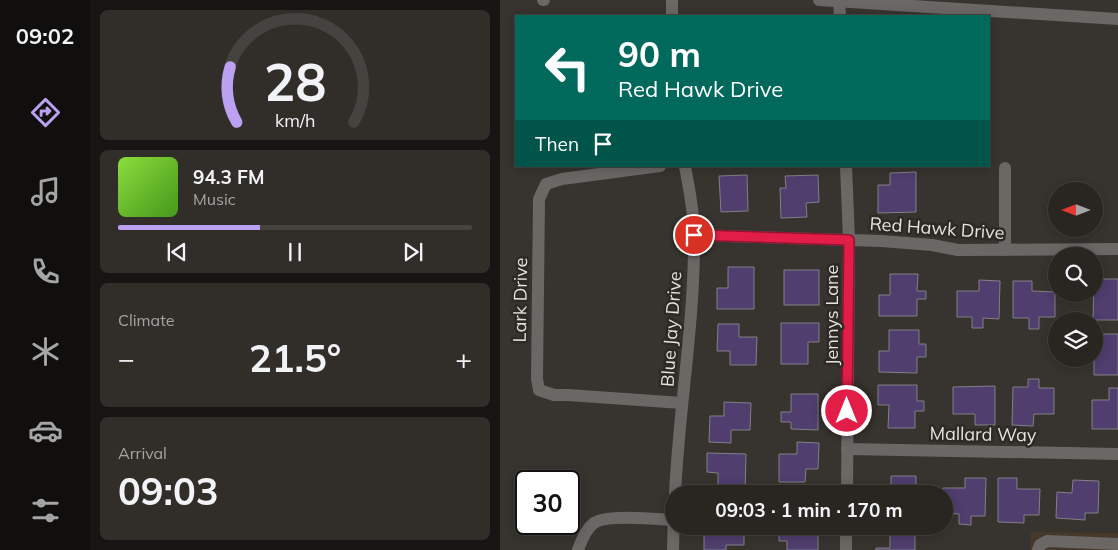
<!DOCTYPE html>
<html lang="en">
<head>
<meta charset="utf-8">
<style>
  :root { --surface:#292622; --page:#312e2a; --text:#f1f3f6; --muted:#a5a5a5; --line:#454340; --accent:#bca0f2 }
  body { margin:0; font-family:Mulish,sans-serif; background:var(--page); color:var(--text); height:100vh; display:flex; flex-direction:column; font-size:19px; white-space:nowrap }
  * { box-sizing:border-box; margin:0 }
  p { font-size:16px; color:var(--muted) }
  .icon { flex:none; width:28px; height:28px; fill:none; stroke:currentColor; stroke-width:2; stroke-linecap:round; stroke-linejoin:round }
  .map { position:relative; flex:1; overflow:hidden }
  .drawer { display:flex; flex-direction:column; gap:10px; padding:10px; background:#171513; width:410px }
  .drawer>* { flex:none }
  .top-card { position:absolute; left:15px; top:15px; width:475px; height:152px; border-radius:0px; box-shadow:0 2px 12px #0003,0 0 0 1px var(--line); background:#00695c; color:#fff; overflow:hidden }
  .needle { width:32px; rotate:270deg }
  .fabs { position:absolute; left:548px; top:182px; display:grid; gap:10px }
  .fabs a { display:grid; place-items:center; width:55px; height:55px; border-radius:50%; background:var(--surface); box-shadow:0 2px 12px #0003,0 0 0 1px var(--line); font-size:25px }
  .speed { position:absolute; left:15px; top:470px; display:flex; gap:10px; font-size:25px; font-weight:700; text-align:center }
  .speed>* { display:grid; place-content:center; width:65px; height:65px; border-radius:50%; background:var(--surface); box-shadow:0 2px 12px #0003,0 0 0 1px var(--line); line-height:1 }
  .speed .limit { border:2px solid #111; border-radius:8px; background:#fff; color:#111 }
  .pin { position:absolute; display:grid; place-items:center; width:42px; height:42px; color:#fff; margin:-21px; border:2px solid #fff; border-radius:50%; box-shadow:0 1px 5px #0007 }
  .me { position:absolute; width:55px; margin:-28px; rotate:0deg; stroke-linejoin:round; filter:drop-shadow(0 0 4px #0008) }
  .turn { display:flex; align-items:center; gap:18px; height:105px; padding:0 20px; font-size:22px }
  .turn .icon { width:65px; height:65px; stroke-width:2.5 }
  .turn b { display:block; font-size:35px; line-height:42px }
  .then { display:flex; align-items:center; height:48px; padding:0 20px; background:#0003; gap:10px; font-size:19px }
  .big { font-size:38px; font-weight:700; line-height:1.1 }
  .drawer .widget { flex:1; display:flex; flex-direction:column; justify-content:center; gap:8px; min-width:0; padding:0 18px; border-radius:8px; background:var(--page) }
  .drawer .dial { align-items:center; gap:0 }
  .dial svg { height:130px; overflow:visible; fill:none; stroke:var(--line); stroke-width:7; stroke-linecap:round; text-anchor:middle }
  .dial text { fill:var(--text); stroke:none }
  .song { display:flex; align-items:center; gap:15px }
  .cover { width:60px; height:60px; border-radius:8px; background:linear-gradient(135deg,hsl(90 70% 55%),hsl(100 70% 35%)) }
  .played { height:5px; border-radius:2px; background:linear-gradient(90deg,var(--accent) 40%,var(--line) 40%) }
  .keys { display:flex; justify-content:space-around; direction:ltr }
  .heat { display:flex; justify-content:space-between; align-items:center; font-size:28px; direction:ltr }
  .trip { position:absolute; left:165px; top:485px; width:288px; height:50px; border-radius:25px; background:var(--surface); box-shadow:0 2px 12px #0003,0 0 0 1px var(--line); font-weight:700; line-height:50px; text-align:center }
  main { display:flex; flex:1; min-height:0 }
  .menu { display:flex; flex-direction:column; width:90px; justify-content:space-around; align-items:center; background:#100f0e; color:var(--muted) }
  .menu .icon { width:35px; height:35px }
  .menu .on { color:var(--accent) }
  .menu b { font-size:22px; color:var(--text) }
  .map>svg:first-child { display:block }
  .commercial { fill:#46392b }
  .building { fill:#4f3e6e; stroke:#828088 }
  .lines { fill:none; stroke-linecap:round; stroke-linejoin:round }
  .minor { stroke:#6a6765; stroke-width:12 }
  .route-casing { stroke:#92132f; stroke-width:12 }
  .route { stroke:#e11d48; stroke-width:9 }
  .labels { text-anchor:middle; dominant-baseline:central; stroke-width:5; stroke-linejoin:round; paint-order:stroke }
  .street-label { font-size:18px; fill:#e5e2df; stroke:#2d2924 }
</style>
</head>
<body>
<main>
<nav class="menu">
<b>09:02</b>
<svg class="icon on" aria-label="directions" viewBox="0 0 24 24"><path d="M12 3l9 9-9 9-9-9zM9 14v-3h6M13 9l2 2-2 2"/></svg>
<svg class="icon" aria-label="music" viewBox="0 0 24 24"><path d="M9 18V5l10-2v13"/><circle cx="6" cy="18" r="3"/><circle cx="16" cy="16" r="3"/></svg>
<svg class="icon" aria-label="phone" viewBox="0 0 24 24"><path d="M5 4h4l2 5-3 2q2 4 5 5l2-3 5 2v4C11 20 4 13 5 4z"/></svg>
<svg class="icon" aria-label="climate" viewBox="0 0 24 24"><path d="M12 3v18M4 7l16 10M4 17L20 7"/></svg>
<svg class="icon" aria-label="car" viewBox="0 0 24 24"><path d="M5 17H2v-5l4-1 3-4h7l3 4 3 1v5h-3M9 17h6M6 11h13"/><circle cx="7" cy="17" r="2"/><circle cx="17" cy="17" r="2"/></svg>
<svg class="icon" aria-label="filters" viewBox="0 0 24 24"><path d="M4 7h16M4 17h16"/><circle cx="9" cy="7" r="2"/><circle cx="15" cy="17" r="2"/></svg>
</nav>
<section class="drawer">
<div class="widget dial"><svg viewBox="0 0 100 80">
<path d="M14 69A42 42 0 1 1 86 69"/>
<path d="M14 69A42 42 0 0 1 10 35" stroke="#bca0f2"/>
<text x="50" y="56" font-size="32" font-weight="700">28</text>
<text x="50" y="72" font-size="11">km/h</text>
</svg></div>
<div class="widget">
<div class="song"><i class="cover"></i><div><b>94.3 FM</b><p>Music</p></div></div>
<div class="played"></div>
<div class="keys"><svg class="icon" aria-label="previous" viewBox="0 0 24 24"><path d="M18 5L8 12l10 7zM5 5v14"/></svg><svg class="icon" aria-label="pause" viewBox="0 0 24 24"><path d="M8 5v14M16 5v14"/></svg><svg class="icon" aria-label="next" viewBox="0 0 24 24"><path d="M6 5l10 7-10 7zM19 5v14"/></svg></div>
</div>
<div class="widget"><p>Climate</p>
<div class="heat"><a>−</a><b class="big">21.5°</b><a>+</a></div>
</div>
<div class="widget"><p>Arrival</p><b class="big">09:03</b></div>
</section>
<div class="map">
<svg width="618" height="550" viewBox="0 0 618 550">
  <rect width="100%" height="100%" fill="#37332e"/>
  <!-- commercial -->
  <path class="commercial" d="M531,532L618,533V550H530Z"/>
  <!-- building -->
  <g class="building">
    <path d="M416,172V212L378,213V185H390V173Z"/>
    <path d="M247,175L248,211L221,212L219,176Z"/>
    <path d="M318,175L319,202L306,203L307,217L281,218L280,188H286L285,176Z"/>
    <path d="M228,267H254V309H217V288H228Z"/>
    <rect x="284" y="270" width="35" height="35"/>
    <path d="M390,274H418L417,291H426V299H417V316H379V295H390Z"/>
    <path d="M594,279H618V320H593Z"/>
    <path d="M479,280L500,281L499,319L483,318V328H472V317H457V291H479Z"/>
    <path d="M513,281H532V291L555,292V317H539V329H529V318H513Z"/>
    <path d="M281,323H319V342H308V364H281Z"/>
    <path d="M218,324H239V337H257L256,365H230V351H217Z"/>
    <path d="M389,330H419V344H426V357H417V373L379,372V351H389Z"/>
    <path d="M594,334H618V375H594V359H584H594Z"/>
    <path d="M528,379H539V388H554V414H534L533,426L512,425L513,387H528Z"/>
    <path d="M378,385H417V401H424V411H415V428H388L389,405H378Z"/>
    <path d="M495,386V425H475V414H453V387Z"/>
    <path d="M609,388H618V429H592V400H609Z"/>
    <path d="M291,394H318V430L291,429V422H281V412H291Z"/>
    <path d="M224,402L251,403L250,430H231V443L209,442L210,416H224Z"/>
    <path d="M297,442L319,443L318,469H306L305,482H279V454H297Z"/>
    <path d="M207,453L246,454L245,494H218V473L207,472Z"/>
    <path d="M391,476H416V494H377V491H391Z"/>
    <path d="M465,478H486L485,516H471V525L459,524V514L444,513L443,488H465Z"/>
    <path d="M498,478H517V489H540L539,515H524V523L498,522Z"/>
    <path d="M573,480L599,481L598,513H585V520L556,518L557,492L572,493Z"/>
    <path d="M217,526H244V545H226V550H204V529H217Z"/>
    <path d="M279,526L318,527V550H287V541H279Z"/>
    <path d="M390,533H415V550H376V548H390Z"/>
  </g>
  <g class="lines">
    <!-- minor -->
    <g class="minor">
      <path d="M43,0H44"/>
      <path d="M319,0L618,19"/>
      <path d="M339,0L340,16"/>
      <path d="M172,16V0"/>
      <path d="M160,166L62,179L46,184L39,199L37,379L39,390L54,395H68L182,403"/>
      <path d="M346,166L349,240L347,494"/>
      <path d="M505,168V250"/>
      <path d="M194,235L381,241L432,245L458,250L618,249"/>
      <path d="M347,449L618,454"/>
      <path d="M175,494C179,407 195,321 194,234C194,211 189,189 185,166"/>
      <path d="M78,550C81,541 86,529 94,523C107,514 156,519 173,520"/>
      <path d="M173,550L174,508"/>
      <path d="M346,550V526"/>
      <path d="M538,550L540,545L547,541L618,544"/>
    </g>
  </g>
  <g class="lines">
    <defs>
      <path id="route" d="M194,235L349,240L347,411"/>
    </defs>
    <!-- route casing -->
    <use href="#route" class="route-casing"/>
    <!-- route -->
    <use href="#route" class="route"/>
  </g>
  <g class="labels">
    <!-- street labels -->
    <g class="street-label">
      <text transform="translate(437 228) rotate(4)">Red Hawk Drive</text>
      <text transform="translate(20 300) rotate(-89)">Lark Drive</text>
      <text transform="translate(331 315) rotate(-90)">Jennys Lane</text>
      <text transform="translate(171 329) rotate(-86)">Blue Jay Drive</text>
      <text transform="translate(483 434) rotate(1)">Mallard Way</text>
    </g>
  </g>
</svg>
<div class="fabs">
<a><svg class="needle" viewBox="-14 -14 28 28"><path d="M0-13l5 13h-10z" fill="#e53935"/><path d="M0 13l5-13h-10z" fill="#a5a5a5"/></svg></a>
<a><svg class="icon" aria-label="search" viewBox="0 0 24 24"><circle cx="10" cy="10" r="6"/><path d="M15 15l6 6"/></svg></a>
<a><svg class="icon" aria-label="layers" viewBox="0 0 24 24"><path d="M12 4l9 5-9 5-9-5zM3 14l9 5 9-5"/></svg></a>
</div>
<div class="speed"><div class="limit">30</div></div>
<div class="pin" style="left:194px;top:235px;background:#d93025"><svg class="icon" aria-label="arrive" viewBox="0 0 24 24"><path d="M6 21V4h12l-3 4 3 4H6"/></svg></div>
<svg class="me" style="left:347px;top:411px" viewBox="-20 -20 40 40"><circle r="17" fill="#e11d48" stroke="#fff" stroke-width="3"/><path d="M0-11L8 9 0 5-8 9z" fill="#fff"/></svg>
<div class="trip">09:03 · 1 min · 170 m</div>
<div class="top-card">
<div class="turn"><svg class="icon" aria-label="left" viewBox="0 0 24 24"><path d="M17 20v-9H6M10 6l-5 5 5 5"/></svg><div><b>90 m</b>Red Hawk Drive</div></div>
<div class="then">Then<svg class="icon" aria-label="arrive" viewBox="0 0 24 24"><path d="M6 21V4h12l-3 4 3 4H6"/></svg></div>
</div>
</div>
</main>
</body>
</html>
